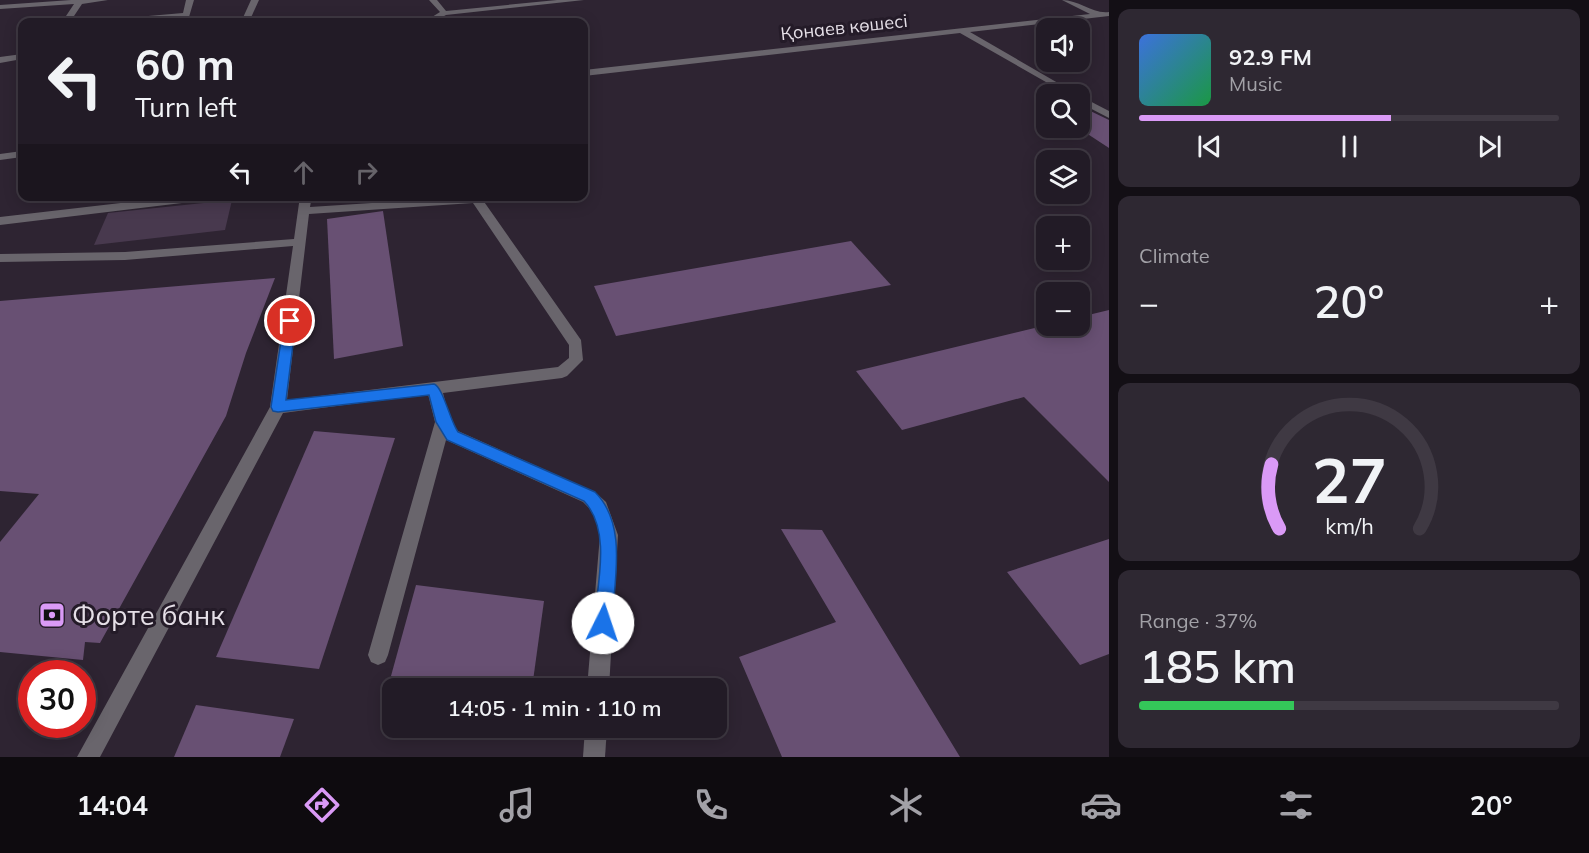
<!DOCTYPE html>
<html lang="en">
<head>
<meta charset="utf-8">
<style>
  :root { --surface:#221b26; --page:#2e2832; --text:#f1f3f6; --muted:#a2a1a7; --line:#3f3943; --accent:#da9af6 }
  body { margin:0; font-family:Mulish,sans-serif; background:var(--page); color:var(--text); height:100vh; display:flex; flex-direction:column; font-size:22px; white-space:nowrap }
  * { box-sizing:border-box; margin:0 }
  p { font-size:20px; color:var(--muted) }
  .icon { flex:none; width:33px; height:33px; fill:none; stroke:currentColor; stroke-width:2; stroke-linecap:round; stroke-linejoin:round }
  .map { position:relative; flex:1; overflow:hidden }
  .drawer { display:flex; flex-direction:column; gap:9px; padding:9px; background:#130f15; width:480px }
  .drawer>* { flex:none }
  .banner { position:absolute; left:18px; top:18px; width:570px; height:183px; border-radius:12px; box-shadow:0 3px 15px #0003,0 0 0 2px var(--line); background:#221b26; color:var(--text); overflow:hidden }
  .buttons { position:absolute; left:1036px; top:18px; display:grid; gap:12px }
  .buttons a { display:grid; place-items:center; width:54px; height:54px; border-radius:12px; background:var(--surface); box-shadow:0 3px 15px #0003,0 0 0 2px var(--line); font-size:30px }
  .speed { position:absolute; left:18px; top:660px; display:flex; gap:12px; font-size:30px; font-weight:700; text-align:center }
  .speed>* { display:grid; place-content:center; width:78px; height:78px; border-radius:50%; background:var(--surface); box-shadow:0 3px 15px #0003,0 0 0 2px var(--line); line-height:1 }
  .speed .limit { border:9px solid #d22; background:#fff; color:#111 }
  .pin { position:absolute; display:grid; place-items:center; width:51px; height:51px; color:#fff; margin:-26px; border:3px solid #fff; border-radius:50%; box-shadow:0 2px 6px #0007 }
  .me { position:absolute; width:66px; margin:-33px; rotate:4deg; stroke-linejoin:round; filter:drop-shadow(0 0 4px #0008) }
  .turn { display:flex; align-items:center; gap:21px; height:126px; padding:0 18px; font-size:27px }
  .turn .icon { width:78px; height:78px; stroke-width:2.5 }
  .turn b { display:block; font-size:42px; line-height:51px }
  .lanes { display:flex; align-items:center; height:57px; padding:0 18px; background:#0003; justify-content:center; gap:30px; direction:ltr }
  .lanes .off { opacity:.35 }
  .big { font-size:45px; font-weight:600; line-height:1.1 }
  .drawer .card { flex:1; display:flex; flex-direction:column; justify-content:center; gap:9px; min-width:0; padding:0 21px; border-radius:12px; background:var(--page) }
  .drawer .dial { align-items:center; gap:0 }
  .dial svg { height:156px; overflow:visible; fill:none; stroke:var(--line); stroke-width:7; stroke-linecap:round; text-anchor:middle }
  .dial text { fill:var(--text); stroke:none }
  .song { display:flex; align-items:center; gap:18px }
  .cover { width:72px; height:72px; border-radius:9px; background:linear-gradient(135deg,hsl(220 70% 55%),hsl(140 70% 35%)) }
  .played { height:6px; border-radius:3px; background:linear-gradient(90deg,var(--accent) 60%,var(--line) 60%) }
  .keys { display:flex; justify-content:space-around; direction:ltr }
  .heat { display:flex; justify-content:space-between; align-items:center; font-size:33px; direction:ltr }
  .charge { height:9px; border-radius:4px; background:linear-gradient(90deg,#34c759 37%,var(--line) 0) }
  .trip { position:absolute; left:382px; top:678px; width:345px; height:60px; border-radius:12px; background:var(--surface); box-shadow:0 3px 15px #0003,0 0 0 2px var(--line); font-weight:600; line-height:60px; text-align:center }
  .menu { display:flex; height:96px; justify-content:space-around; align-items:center; background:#0e0b0f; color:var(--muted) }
  .menu .icon { width:42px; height:42px }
  .menu .active { color:var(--accent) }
  .menu b { font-size:27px; color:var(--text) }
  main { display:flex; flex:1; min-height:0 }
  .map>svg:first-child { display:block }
  .green { fill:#48394e }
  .building { fill:#685073 }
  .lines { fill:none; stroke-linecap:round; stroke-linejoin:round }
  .minor { fill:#69656c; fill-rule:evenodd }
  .route { fill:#1a73e8; stroke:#114b97; stroke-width:1.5 }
  .labels { text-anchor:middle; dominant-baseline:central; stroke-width:6; stroke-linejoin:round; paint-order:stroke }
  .far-street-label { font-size:18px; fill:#e5dfe7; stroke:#241b28 }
  .near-poi-label { font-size:27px; fill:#e5dfe7; stroke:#241b28; text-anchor:start }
</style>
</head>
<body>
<main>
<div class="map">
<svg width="1109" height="757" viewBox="0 0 1109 757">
  <rect width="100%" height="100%" fill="#2e2432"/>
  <!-- green -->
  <path class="green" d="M232,200L225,230L94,245L108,213Z"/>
  <!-- building -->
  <g class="building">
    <path d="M1080,106L1109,120V148L1080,129Z"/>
    <path d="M383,211L403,346L334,359L327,219Z"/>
    <path d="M851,241L891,285L616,336L594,286Z"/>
    <path d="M275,278L246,353L226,416L100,643L85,642L83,660L0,652V542L39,494L0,491V301Z"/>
    <path d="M1109,310V482L1024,397L902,430L856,371L1047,325L1080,326V317Z"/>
    <path d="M314,431L395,438L319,669L216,657Z"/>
    <path d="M781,529L822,530L960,757H782L739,657L836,622Z"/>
    <path d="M1109,539V654L1080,665L1007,572Z"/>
    <path d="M416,585L544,601L532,688H480L391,676Z"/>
    <path d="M196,705L294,719L280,757H174Z"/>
  </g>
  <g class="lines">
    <!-- minor -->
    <g class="minor">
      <path d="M71,0H108L82,4L70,22H62L74,4L0,9V5Z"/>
      <path d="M186,0H194L189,17L124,22H98L102,20L183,13Z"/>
      <path d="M251,0H259L249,22H241Z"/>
      <path d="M429,0H437L446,11L557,0H584L446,15L433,22H424L440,12Z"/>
      <path d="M1062,0C1079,0 1092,14 1109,12V16L970,32L1077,94H1067L960,33L584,76V70L1090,14Z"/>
      <path d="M22,54V59L0,63V57Z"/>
      <path d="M1080,96L1109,111V118L1080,103Z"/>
      <path d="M22,151V157L0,160V154Z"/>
      <path d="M181,196H220L215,199L0,225V217Z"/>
      <path d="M300,196H312L310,207L480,196L581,340L583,360L567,376L562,378L443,393L450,420L458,431L595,492L606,502L618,535L609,688H587L600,535L593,512L583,502L446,440L388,655L385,662L378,665L371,662L368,655L435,422L428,394L283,413L100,757H77L270,407L293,246L125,260L0,262V254L125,252L294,239ZM473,203L569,345V358L558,367L287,400L309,214Z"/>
      <path d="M585,728H607L605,757H583Z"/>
    </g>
  </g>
  <!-- route -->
  <path class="route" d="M290,317L296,321L286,400L434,384C443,387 450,421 458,432L595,492C628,525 614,580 612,623L609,629L603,632L596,629L594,623C597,585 612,531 584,501L447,440L436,422L429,395L278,412L273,411L271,407L284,321Z"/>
  <!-- icons -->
  <defs>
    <symbol id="bank-square" viewBox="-11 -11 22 22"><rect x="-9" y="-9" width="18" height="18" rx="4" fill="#da9af6" stroke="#241b28"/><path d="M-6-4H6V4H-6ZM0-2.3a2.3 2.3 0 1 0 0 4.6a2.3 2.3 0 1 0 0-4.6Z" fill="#111"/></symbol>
  </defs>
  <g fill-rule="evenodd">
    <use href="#bank-square" x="37" y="600" width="30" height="30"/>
  </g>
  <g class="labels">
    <!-- far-street labels -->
    <g class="far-street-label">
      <text transform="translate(844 27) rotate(-6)">Қонаев көшесі</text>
    </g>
    <!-- near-poi labels -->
    <g class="near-poi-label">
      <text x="72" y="615">Форте банк</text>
    </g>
  </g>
</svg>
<div class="buttons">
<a><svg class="icon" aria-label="sound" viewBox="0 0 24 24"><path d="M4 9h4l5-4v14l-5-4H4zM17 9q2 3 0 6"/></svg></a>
<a><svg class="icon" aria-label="search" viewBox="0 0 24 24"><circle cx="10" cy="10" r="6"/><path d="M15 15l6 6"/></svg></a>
<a><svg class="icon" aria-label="layers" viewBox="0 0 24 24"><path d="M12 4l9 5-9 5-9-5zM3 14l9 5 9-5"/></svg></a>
<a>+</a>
<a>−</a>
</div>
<div class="speed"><div class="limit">30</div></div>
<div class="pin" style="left:290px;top:321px;background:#d93025"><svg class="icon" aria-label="arrive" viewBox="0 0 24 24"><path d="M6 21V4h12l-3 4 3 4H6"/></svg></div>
<svg class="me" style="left:603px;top:623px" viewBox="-20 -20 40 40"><circle r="19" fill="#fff"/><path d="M0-13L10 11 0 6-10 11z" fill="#1a73e8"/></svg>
<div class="trip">14:05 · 1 min · 110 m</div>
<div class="banner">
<div class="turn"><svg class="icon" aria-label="left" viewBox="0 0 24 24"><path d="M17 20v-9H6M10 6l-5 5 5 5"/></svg><div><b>60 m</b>Turn left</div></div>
<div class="lanes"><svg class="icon" aria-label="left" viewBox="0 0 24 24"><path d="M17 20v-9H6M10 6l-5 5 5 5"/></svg><svg class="icon off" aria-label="ahead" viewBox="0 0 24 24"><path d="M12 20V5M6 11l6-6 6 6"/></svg><svg class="icon off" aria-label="right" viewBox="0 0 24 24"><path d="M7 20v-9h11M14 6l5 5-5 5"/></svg></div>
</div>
</div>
<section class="drawer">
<div class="card">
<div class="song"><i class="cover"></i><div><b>92.9 FM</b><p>Music</p></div></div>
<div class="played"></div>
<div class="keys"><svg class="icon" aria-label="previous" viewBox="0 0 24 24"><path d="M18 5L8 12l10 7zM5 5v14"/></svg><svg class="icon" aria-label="pause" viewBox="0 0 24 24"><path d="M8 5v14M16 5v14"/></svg><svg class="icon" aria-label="next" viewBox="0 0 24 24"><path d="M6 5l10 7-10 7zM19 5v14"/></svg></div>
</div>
<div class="card"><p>Climate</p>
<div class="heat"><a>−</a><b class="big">20°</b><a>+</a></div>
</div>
<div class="card dial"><svg viewBox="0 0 100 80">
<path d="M14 69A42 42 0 1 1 86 69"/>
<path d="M14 69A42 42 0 0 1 10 36" stroke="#da9af6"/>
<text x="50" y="56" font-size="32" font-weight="700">27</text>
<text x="50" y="72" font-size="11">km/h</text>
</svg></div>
<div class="card"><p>Range · 37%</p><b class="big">185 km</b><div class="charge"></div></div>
</section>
</main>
<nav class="menu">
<b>14:04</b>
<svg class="icon active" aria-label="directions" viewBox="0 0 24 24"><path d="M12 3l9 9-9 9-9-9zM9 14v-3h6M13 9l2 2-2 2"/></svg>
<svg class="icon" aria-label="music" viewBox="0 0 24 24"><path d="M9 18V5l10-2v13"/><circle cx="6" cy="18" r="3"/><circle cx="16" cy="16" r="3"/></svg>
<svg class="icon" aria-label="phone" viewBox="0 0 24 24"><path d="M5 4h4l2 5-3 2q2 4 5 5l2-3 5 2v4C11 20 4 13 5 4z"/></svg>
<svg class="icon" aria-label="climate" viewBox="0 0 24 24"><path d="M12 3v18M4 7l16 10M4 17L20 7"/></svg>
<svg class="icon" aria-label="car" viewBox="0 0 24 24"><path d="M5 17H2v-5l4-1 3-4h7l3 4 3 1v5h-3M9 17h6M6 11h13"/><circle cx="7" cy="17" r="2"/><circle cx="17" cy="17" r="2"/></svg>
<svg class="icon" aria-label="filters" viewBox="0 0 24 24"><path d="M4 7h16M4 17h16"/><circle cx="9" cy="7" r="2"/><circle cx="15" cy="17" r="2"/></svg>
<b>20°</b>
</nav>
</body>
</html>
